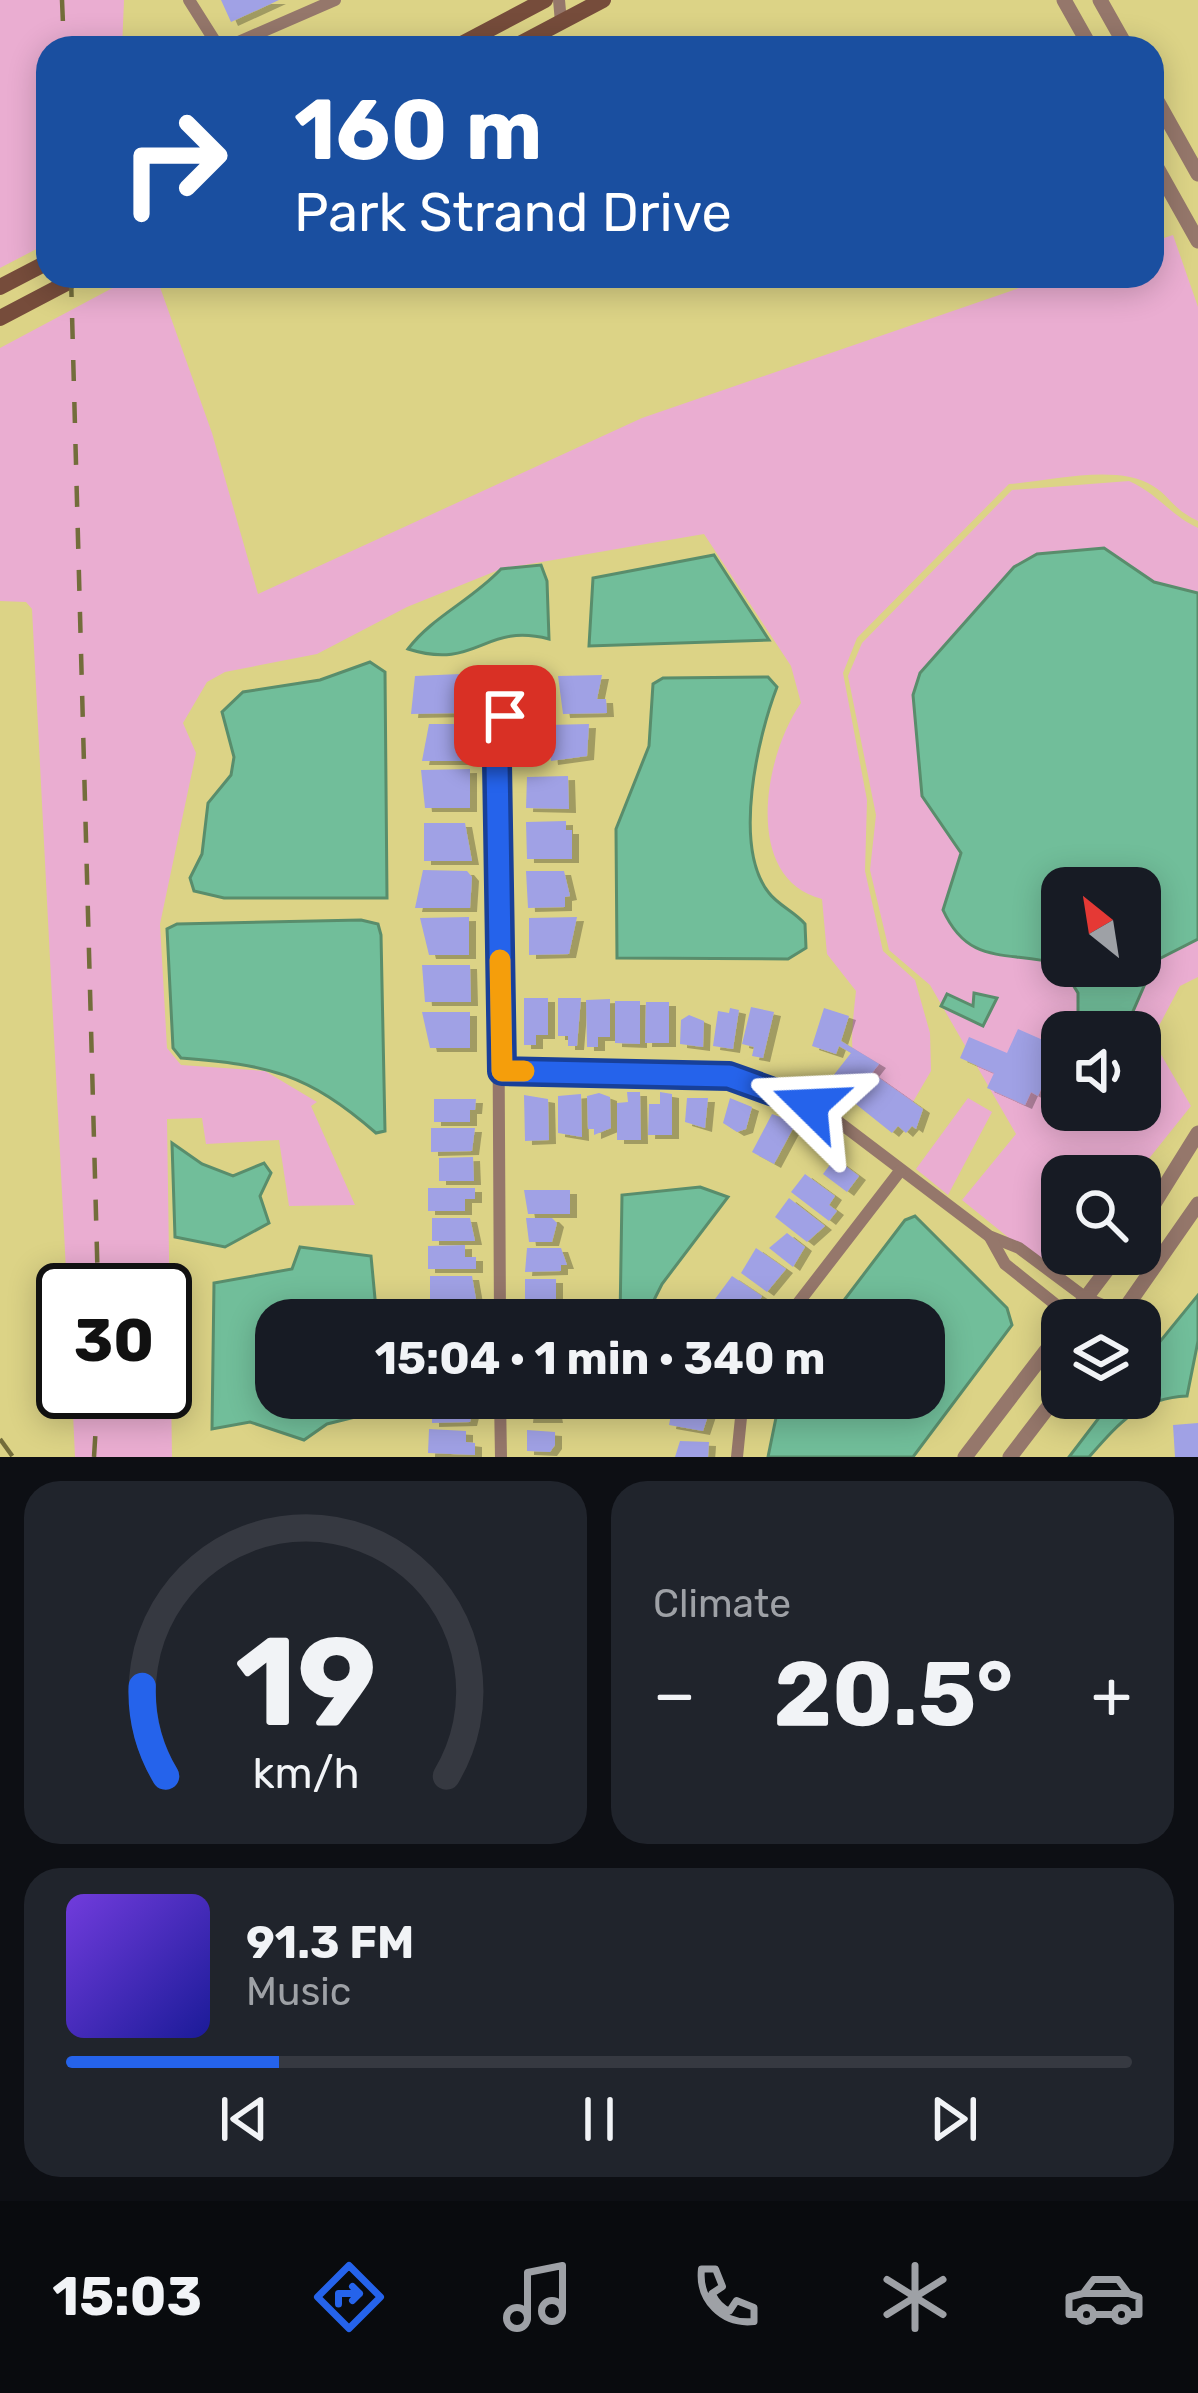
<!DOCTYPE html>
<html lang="en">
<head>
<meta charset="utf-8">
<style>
  :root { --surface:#171b24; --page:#20242c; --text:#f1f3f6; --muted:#9ea1a6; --line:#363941; --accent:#2563eb }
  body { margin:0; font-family:Rubik,sans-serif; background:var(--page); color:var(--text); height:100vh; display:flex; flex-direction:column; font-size:45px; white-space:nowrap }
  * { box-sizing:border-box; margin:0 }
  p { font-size:39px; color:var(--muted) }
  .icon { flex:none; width:66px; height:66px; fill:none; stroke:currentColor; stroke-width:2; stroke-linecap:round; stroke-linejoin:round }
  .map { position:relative; height:1457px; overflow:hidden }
  .side { display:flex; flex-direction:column; gap:24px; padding:24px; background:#0d0f14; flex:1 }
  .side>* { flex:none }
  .hud { position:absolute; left:36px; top:36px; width:1128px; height:252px; border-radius:36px; box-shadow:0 6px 30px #0003; background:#1a4fa0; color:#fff; overflow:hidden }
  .needle { width:78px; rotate:330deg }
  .controls { position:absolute; left:1041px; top:867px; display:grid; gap:24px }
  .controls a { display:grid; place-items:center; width:120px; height:120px; border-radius:24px; background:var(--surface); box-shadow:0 6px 30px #0003; font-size:60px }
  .speed { position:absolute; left:36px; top:1263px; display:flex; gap:24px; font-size:60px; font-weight:700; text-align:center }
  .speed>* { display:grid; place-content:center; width:156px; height:156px; border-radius:50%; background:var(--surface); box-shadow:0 6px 30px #0003; line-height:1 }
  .speed .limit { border:6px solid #111; border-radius:18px; background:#fff; color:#111 }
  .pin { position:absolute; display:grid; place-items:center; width:102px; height:102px; color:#fff; margin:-51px; border-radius:24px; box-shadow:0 6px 18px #0006 }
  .me { position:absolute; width:132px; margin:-66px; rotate:291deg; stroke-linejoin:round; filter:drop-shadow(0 0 9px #0008) }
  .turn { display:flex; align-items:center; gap:42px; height:252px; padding:0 60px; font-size:54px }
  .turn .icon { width:156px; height:156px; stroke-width:2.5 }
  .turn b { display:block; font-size:84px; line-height:102px }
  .big { font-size:90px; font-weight:700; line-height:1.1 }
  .side .widget { flex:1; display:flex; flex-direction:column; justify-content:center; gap:18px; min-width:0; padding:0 42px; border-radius:36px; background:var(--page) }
  .side .dial { align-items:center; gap:0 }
  .dial svg { height:312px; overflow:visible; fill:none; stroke:var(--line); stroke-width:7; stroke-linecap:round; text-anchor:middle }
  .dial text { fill:var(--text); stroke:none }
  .song { display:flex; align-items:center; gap:36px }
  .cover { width:144px; height:144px; border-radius:18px; background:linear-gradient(135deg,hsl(260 70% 55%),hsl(240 70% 35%)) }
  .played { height:12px; border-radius:6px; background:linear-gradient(90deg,var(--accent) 20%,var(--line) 20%) }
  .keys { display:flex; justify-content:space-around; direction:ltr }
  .heat { display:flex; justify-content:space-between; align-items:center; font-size:66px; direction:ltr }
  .side .tiles { flex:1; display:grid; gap:24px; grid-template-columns:1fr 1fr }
  .widget:last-child { grid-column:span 2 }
  .trip { position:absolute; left:255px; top:1299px; width:690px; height:120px; border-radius:36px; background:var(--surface); box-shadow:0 6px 30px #0003; font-weight:700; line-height:120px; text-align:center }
  .dock { display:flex; height:192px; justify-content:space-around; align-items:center; background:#090b0e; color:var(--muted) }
  .dock .icon { width:84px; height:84px }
  .dock .current { color:var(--accent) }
  .dock b { font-size:54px; color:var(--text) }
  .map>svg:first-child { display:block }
  .green { fill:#eaadd1; fill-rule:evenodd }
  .water { fill:#71be9a; stroke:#598d6c; stroke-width:3; fill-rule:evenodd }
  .building { fill:#a0a1e5; filter:url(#shadow) }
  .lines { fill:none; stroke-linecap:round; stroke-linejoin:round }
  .minor { stroke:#95776b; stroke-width:12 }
  .tertiary { stroke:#95776b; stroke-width:15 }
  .secondary { stroke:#764c3b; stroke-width:16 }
  .rail { stroke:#736d3b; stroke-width:4.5; stroke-dasharray:21 21; stroke-linecap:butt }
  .route-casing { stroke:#184099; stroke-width:30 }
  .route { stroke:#2563eb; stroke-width:21 }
  .slow { stroke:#f59e0b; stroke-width:21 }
</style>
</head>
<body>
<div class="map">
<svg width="1198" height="1457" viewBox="0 0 1198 1457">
  <defs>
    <filter id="shadow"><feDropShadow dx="7" dy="4" stdDeviation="0" flood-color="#0004"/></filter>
  </defs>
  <rect width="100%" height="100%" fill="#dcd386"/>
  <!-- green -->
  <g class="green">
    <path d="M0,0H124L122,48H48V243L0,268Z"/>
    <path d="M1173,235L1198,307V521C1171,508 1171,497 1153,486C1117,463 1051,481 1009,484L857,638L843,673L867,800L865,871L883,951L915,980L930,1033L931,1071L899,1126C848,1072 848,1064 856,991L827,954L822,899C742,879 764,755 801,703L791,666L704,534L501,569L407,607L317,654L225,672L207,682L183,723L196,753L160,924L167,1048L181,1065L265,1071L317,1102L311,1106L355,1205L289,1206L279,1140L206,1144L202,1118L167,1119L172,1457H75L72,1392H165V1290H67L32,609L26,602L0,601V348L135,276H156L212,433L258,594L642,418L1054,276H1152V242Z"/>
    <path d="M1129,481C1157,493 1170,515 1198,528V977L1180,986L1152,1039L1191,1106L1135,1176H1062V1254L1051,1272L962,1200L1016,1134L930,985L889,950L870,870L876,815L848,676L862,643L1012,490ZM1062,888H1140V966H1062ZM1062,1032H1140V1110H1062Z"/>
    <path d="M968,1098L992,1112L948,1195L916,1169Z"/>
  </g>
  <!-- water -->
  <g class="water">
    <path d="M1104,548L1154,582L1198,593V939L1155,961L1124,1032H1078V993L1060,964C1007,950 969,967 943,910L961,853L922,796L913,695L920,673L1014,567L1037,554ZM1062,888H1140V966H1062Z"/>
    <path d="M714,555L769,640L589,646L593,578Z"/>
    <path d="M541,565L547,581L549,639C483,622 478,671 408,649C432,617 472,600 501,569Z"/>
    <path d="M370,662L385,672L387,898H224L194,891L190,878L202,854L208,803L231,775L234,757L222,712L243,692L320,680Z"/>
    <path d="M768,677L777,687C758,736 732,847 769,893C778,905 795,912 805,924L806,948L788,959L617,958L616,829L649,746L653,684L663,678Z"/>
    <path d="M361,920L378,924L381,935L385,1131L376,1133C307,1073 269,1065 181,1058L173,1048L167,929L177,924Z"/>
    <path d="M974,993L997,998L983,1026L941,1006L947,994L973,1006Z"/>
    <path d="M172,1143L202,1164L233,1176L264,1163L271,1173L260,1196L269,1223L225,1247L175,1237Z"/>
    <path d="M700,1187L728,1197L662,1284L644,1320H620L622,1195Z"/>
    <path d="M915,1216L1007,1308L1012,1325L913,1457H768L780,1398H924V1320H829L905,1220Z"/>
    <path d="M300,1247L371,1256L377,1320H276V1398H379V1411L327,1424L304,1440L250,1422L212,1429L214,1283L292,1269Z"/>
    <path d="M1198,1295V1341L1187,1396C1140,1398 1119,1423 1089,1457H1069L1114,1398H1140V1366Z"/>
  </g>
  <!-- building -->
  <g class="building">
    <path d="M221,0H279L231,22Z"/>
    <path d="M460,674L461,713L411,714L415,676Z"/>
    <path d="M602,675L597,699H606L607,713L563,714L558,676Z"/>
    <path d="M429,724H470L469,761H422Z"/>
    <path d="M589,724L587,756L551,761L549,744L555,739H545L547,725Z"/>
    <path d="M470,769V808H425L421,770Z"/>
    <path d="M568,776L569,809L526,808L527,777Z"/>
    <path d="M566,821V830H572V859H527L526,822Z"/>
    <path d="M424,823H465L472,861H424Z"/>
    <path d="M423,870L467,871L472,877L470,908H415Z"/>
    <path d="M526,871H564L570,896L565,897V907L528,908Z"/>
    <path d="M469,917V955H429L420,918Z"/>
    <path d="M577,917L569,954L529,955V918Z"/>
    <path d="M422,965H470L471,1002H425Z"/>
    <path d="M524,998H548V1035H536V1045H524Z"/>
    <path d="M558,998H581L577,1046H568V1036H558Z"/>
    <path d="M610,999V1037H598V1047H587L586,1000Z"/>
    <path d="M615,1001H640V1044L615,1043Z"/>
    <path d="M646,1002H669V1043H645Z"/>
    <path d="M751,1007L774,1012L763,1058L752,1056L754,1047L742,1044Z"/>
    <path d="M730,1008L739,1010L733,1049L713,1046L718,1011L729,1013Z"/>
    <path d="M824,1008L849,1016L841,1041L879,1064L872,1073L923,1109L916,1129L912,1126L906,1133L898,1126L892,1133L842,1093L847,1087L833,1076L851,1053L839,1046L836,1054L812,1046Z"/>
    <path d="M422,1012H470V1048H430Z"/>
    <path d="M689,1015L704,1021L703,1047L680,1044L681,1020Z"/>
    <path d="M1018,1029L1052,1044L1042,1065L1050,1068L1038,1096L1031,1092L1025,1105L987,1088L994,1073L960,1058L969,1037L1007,1053Z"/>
    <path d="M627,1092H640L641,1140H617V1103L628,1102Z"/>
    <path d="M660,1092L672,1094V1135H648L649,1104H660Z"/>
    <path d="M599,1093L610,1097L611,1128L594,1135V1129H588L587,1096Z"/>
    <path d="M581,1094L582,1137L558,1133V1096Z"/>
    <path d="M524,1095L548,1099L549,1140L525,1141Z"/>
    <path d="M687,1098H708L705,1128L685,1122Z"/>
    <path d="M730,1098L752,1107L746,1129L737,1132L723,1123Z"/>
    <path d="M434,1099H476L475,1110H470V1122H434Z"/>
    <path d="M772,1114L796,1123L774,1164L752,1152Z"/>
    <path d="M431,1128H475L472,1151L431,1152Z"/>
    <path d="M473,1157L474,1181H439V1158Z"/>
    <path d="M835,1158L859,1176L847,1192L823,1174Z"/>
    <path d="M805,1174L835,1196L829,1205L837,1211L829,1221L791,1192Z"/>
    <path d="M428,1188H475V1199H465V1211H428Z"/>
    <path d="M524,1190H570V1214H528Z"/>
    <path d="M789,1198L825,1226L807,1242L775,1217Z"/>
    <path d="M432,1218H470L475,1241H432Z"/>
    <path d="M526,1218H552L557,1223L552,1242H529Z"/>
    <path d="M787,1233L805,1247L793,1267L769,1248Z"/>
    <path d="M465,1245V1257H476V1269H428V1246Z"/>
    <path d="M527,1248H561L567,1265H561V1271L525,1272Z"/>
    <path d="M756,1248L786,1269L767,1292L741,1273Z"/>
    <path d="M430,1276H472L476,1299L430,1300Z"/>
    <path d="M732,1276L762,1296L750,1320L715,1299Z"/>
    <path d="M525,1279H556V1299L525,1300Z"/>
    <path d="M473,1303V1320H432V1304Z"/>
    <path d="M524,1307H572V1320L524,1319Z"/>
    <path d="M476,1398L470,1422L432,1423V1399Z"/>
    <path d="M528,1398H552L556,1419H526Z"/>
    <path d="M674,1398H714L703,1431L669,1425Z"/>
    <path d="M1198,1423V1457H1175L1173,1425Z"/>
    <path d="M429,1429L466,1431V1442L475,1443V1455L428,1453Z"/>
    <path d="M527,1430L555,1432V1445L550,1452L527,1451Z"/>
    <path d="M680,1441L709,1442L708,1457H675Z"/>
  </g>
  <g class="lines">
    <!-- minor -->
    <g class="minor">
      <path d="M189,0L218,46L234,44L335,0"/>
      <path d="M559,0L561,22"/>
      <circle cx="514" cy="697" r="20"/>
      <path d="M502,1071L669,1070L729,1076L783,1092L836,1120L989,1236L1019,1248L1086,1298L1122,1313"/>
      <path d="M990,1237L1005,1264L1075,1320"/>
      <path d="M500,1320L497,763L505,716"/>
      <path d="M785,1320L900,1171"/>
      <path d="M500,1398L501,1457"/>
      <path d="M737,1457L743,1398"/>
    </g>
    <!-- tertiary -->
    <g class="tertiary">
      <path d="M1064,0L1091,48"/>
      <path d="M1100,0L1127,48"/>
      <path d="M1152,92L1198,174"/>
      <path d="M1152,159L1198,241"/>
      <path d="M1140,1226L1198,1133"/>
      <path d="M1069,1320L1119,1254"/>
      <path d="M1117,1320L1198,1204"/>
      <path d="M965,1457L1062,1330"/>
      <path d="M1010,1457L1062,1389"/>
    </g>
    <!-- secondary -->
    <g class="secondary">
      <path d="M454,48L545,0"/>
      <path d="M512,48L603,0"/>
      <path d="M0,287L48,262"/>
      <path d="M0,318L80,276"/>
    </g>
    <!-- rail -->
    <g class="rail">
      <path d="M62,0L64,48"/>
      <path d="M71,276L98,1290"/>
      <path d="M0,1439L13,1457"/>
      <path d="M94,1457L98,1392"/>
    </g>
  </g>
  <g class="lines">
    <defs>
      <path id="route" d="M505,716L497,763L502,1071L729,1076L810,1105"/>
    </defs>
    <!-- route casing -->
    <use href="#route" class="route-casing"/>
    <!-- route -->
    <use href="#route" class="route"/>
    <!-- slow -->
    <path class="slow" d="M500,960L502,1071H524"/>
  </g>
</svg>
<div class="controls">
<a><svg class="needle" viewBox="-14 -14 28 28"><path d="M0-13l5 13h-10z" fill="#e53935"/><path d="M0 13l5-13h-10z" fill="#9ea1a6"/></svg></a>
<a><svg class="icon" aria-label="sound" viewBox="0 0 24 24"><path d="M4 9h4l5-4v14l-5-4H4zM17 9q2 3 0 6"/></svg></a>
<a><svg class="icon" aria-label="search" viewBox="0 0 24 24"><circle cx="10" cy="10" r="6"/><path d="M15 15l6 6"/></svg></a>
<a><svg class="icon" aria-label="layers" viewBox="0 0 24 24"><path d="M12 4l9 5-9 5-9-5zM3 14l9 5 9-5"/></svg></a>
</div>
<div class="speed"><div class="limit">30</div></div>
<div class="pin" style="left:505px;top:716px;background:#d93025"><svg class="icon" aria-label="arrive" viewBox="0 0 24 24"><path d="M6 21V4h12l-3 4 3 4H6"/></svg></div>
<svg class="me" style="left:810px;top:1105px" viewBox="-20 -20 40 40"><path d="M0-17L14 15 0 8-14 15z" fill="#2563eb" stroke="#fff" stroke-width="4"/></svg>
<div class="trip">15:04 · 1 min · 340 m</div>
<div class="hud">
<div class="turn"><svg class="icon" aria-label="right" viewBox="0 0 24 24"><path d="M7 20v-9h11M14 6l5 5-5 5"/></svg><div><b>160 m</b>Park Strand Drive</div></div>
</div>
</div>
<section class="side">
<div class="tiles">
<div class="widget dial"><svg viewBox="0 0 100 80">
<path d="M14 69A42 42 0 1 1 86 69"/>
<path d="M14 69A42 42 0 0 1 8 46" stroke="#2563eb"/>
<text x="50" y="56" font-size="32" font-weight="700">19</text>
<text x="50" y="72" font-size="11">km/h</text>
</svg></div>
<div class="widget"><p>Climate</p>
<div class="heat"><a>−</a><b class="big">20.5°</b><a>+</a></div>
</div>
<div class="widget">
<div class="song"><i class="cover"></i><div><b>91.3 FM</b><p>Music</p></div></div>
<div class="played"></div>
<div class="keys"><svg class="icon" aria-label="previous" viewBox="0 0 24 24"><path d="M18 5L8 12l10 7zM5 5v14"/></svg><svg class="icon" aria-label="pause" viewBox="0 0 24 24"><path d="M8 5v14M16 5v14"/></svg><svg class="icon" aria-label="next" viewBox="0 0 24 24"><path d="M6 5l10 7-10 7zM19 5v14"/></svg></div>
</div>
</div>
</section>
<nav class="dock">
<b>15:03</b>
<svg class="icon current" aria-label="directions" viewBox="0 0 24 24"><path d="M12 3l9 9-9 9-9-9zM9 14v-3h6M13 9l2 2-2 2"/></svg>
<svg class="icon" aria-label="music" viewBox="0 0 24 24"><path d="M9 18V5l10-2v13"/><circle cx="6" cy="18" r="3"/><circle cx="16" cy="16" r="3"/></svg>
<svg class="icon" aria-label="phone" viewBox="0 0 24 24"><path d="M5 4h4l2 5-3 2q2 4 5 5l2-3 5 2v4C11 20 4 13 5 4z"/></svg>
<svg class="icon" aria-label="climate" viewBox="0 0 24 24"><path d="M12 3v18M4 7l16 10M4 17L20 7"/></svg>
<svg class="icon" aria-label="car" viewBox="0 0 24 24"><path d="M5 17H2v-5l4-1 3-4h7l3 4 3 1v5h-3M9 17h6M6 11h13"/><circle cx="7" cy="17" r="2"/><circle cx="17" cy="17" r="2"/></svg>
</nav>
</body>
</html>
